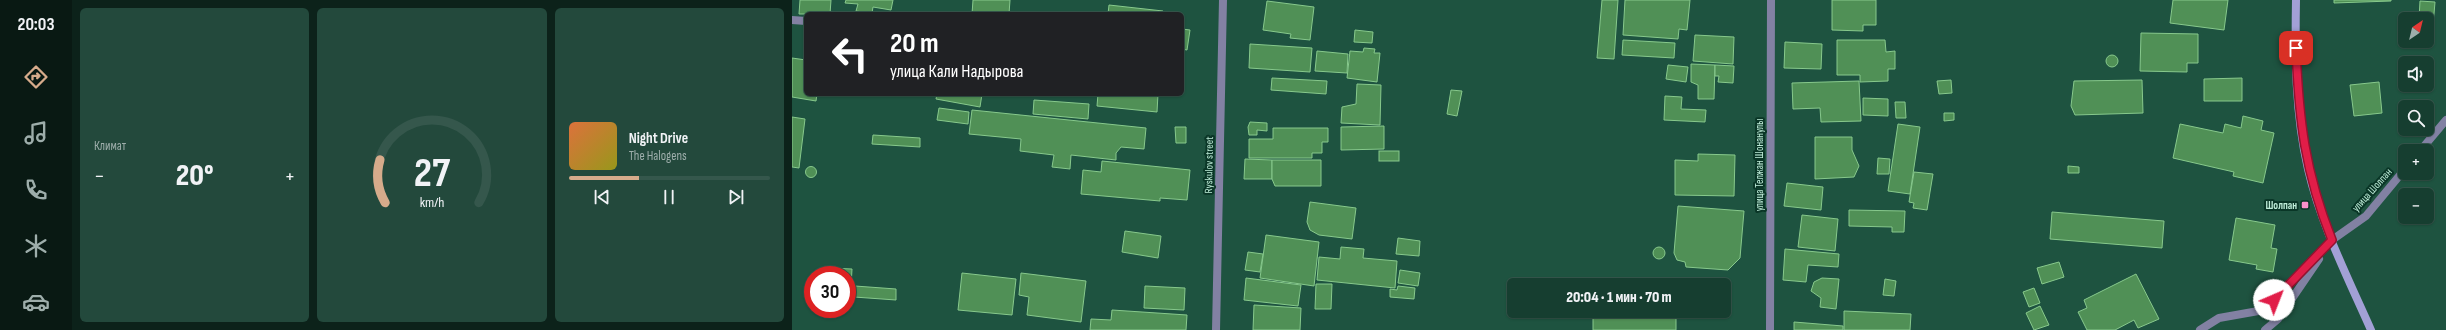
<!DOCTYPE html>
<html lang="ru">
<head>
<meta charset="utf-8">
<style>
  :root { --surface:#163e30; --page:#23493c; --text:#f1f3f6; --muted:#9eaeab; --line:#35574c; --accent:#d6ab8b }
  body { margin:0; font-family:"Sofia Sans Condensed",sans-serif; background:var(--page); color:var(--text); height:100vh; display:flex; flex-direction:column; font-size:15px; white-space:nowrap }
  * { box-sizing:border-box; margin:0 }
  p { font-size:13px; color:var(--muted) }
  .icon { flex:none; width:22px; height:22px; fill:none; stroke:currentColor; stroke-width:2; stroke-linecap:round; stroke-linejoin:round }
  .map { position:relative; flex:1; overflow:hidden }
  .panel { display:flex; flex-direction:column; gap:8px; padding:8px; background:#0c221a; width:720px }
  .panel>* { flex:none }
  .hud { position:absolute; left:12px; top:12px; width:380px; height:84px; border-radius:6px; box-shadow:0 1px 3px #0004,0 0 0 1px var(--line); background:#202124; color:#fff; overflow:hidden }
  .needle { width:26px; rotate:35deg }
  .buttons { position:absolute; left:1606px; top:12px; display:grid; gap:8px }
  .buttons a { display:grid; place-items:center; width:36px; height:36px; border-radius:6px; background:var(--surface); box-shadow:0 1px 3px #0004,0 0 0 1px var(--line); font-size:20px }
  .speed { position:absolute; left:12px; top:266px; display:flex; gap:8px; font-size:20px; font-weight:700; text-align:center }
  .speed>* { display:grid; place-content:center; width:52px; height:52px; border-radius:50%; background:var(--surface); box-shadow:0 1px 3px #0004,0 0 0 1px var(--line); line-height:1 }
  .speed .limit { border:6px solid #d22; background:#fff; color:#111 }
  .pin { position:absolute; display:grid; place-items:center; width:34px; height:34px; color:#fff; margin:-17px; border-radius:8px; box-shadow:0 2px 6px #0006 }
  .me { position:absolute; width:44px; margin:-22px; rotate:44deg; stroke-linejoin:round; filter:drop-shadow(0 0 3px #0008) }
  .turn { display:flex; align-items:center; gap:14px; height:84px; padding:0 20px; font-size:18px }
  .turn .icon { width:52px; height:52px; stroke-width:2.5 }
  .turn b { display:block; font-size:28px; line-height:34px }
  .big { font-size:30px; font-weight:800; line-height:1.1 }
  .panel .widget { flex:1; display:flex; flex-direction:column; justify-content:center; gap:6px; min-width:0; padding:0 14px; border-radius:6px; background:var(--page) }
  .panel .dial { align-items:center; gap:0 }
  .dial svg { height:104px; overflow:visible; fill:none; stroke:var(--line); stroke-width:7; stroke-linecap:round; text-anchor:middle }
  .dial text { fill:var(--text); stroke:none }
  .song { display:flex; align-items:center; gap:12px }
  .cover { width:48px; height:48px; border-radius:6px; background:linear-gradient(135deg,hsl(20 70% 55%),hsl(60 70% 35%)) }
  .played { height:4px; border-radius:2px; background:linear-gradient(90deg,var(--accent) 35%,var(--line) 35%) }
  .keys { display:flex; justify-content:space-around; direction:ltr }
  .heat { display:flex; justify-content:space-between; align-items:center; font-size:22px; direction:ltr }
  .panel .tiles { flex:1; display:grid; gap:8px; grid-template-columns:repeat(3,1fr) }
  .trip { position:absolute; left:715px; top:278px; width:224px; height:40px; border-radius:6px; background:var(--surface); box-shadow:0 1px 3px #0004,0 0 0 1px var(--line); font-weight:800; line-height:40px; text-align:center }
  main { display:flex; flex:1; min-height:0 }
  .tabs { display:flex; flex-direction:column; width:72px; justify-content:space-around; align-items:center; background:#091913; color:var(--muted) }
  .tabs .icon { width:28px; height:28px }
  .tabs .active { color:var(--accent) }
  .tabs b { font-size:18px; color:var(--text) }
  .map>svg:first-child { display:block }
  .building { fill:#509056; stroke:#87c98c }
  .lines { fill:none; stroke-linecap:round; stroke-linejoin:round }
  .street { stroke:#8281a3; stroke-width:8 }
  .secondary { stroke:#a2a0d6; stroke-width:8 }
  .route-casing { stroke:#92132f; stroke-width:10 }
  .route { stroke:#e11d48; stroke-width:7 }
  .poi-dot { fill:#f890ca; stroke:#0a3627; stroke-width:1.5 }
  .labels { text-anchor:middle; dominant-baseline:central; stroke-width:4; stroke-linejoin:round; paint-order:stroke }
  .street-label { font-size:11px; fill:#beecd8; stroke:#0a3627 }
  .poi-label { font-size:11px; font-weight:bold; fill:#beecd8; stroke:#0a3627; text-anchor:end }
</style>
</head>
<body>
<main>
<nav class="tabs">
<b>20:03</b>
<svg class="icon active" aria-label="directions" viewBox="0 0 24 24"><path d="M12 3l9 9-9 9-9-9zM9 14v-3h6M13 9l2 2-2 2"/></svg>
<svg class="icon" aria-label="music" viewBox="0 0 24 24"><path d="M9 18V5l10-2v13"/><circle cx="6" cy="18" r="3"/><circle cx="16" cy="16" r="3"/></svg>
<svg class="icon" aria-label="phone" viewBox="0 0 24 24"><path d="M5 4h4l2 5-3 2q2 4 5 5l2-3 5 2v4C11 20 4 13 5 4z"/></svg>
<svg class="icon" aria-label="climate" viewBox="0 0 24 24"><path d="M12 3v18M4 7l16 10M4 17L20 7"/></svg>
<svg class="icon" aria-label="car" viewBox="0 0 24 24"><path d="M5 17H2v-5l4-1 3-4h7l3 4 3 1v5h-3M9 17h6M6 11h13"/><circle cx="7" cy="17" r="2"/><circle cx="17" cy="17" r="2"/></svg>
</nav>
<section class="panel">
<div class="tiles">
<div class="widget"><p>Климат</p>
<div class="heat"><a>−</a><b class="big">20°</b><a>+</a></div>
</div>
<div class="widget dial"><svg viewBox="0 0 100 80">
<path d="M14 69A42 42 0 1 1 86 69"/>
<path d="M14 69A42 42 0 0 1 10 36" stroke="#d6ab8b"/>
<text x="50" y="56" font-size="32" font-weight="700">27</text>
<text x="50" y="72" font-size="11">km/h</text>
</svg></div>
<div class="widget">
<div class="song"><i class="cover"></i><div><b>Night Drive</b><p>The Halogens</p></div></div>
<div class="played"></div>
<div class="keys"><svg class="icon" aria-label="previous" viewBox="0 0 24 24"><path d="M18 5L8 12l10 7zM5 5v14"/></svg><svg class="icon" aria-label="pause" viewBox="0 0 24 24"><path d="M8 5v14M16 5v14"/></svg><svg class="icon" aria-label="next" viewBox="0 0 24 24"><path d="M6 5l10 7-10 7zM19 5v14"/></svg></div>
</div>
</div>
</section>
<div class="map">
<svg width="1654" height="330" viewBox="0 0 1654 330">
  <rect width="100%" height="100%" fill="#1e5340"/>
  <!-- building -->
  <g class="building">
    <path d="M8,0H39L38,14H7Z"/>
    <path d="M54,0H101L99,10L81,7L80,13L64,11L66,4L53,3Z"/>
    <path d="M181,0H218L217,14H180Z"/>
    <path d="M810,0H826L822,59L805,58Z"/>
    <path d="M833,0H898L895,30L887,29L886,39L831,35Z"/>
    <path d="M1040,0H1084V25H1071V31L1040,30Z"/>
    <path d="M1381,0H1436L1432,30L1378,23Z"/>
    <path d="M1542,0H1599V1L1542,3Z"/>
    <path d="M475,1L522,7L518,40L498,38L499,34L471,30Z"/>
    <path d="M1628,1L1643,2L1641,26H1635V19H1627Z"/>
    <path d="M317,5L371,11L370,14H316Z"/>
    <path d="M390,29L398,30L395,50L390,49Z"/>
    <path d="M563,30L581,32L580,43L562,42Z"/>
    <path d="M1349,33L1406,34V63H1395V72L1348,71Z"/>
    <path d="M903,35L942,37L941,64L901,61Z"/>
    <path d="M831,40L883,43L882,58L830,55Z"/>
    <path d="M1045,40H1093L1094,52L1103,51V69H1096V81L1068,82V75H1045Z"/>
    <path d="M993,42L1030,44L1029,69L992,68Z"/>
    <path d="M458,44L520,48L518,72L457,68Z"/>
    <path d="M572,48L583,49L582,53H588L585,82L555,78L558,51L571,52Z"/>
    <path d="M525,51L556,54L555,73L523,71Z"/>
    <circle cx="1320" cy="61" r="6"/>
    <path d="M0,58L14,60V94H25L24,101L0,97Z"/>
    <path d="M899,64L923,65L922,99H906V85L899,82Z"/>
    <path d="M876,65L896,67L894,82L874,79Z"/>
    <path d="M923,65L942,66L941,83L926,82L927,76H923Z"/>
    <path d="M480,78L535,81L534,94L479,90Z"/>
    <path d="M1450,78V101H1412V79Z"/>
    <path d="M1159,80L1160,93L1147,94L1145,81Z"/>
    <path d="M1350,80L1351,113L1283,115L1279,106L1282,81Z"/>
    <path d="M1067,81L1069,121L1029,122L1028,108L1001,109L1000,83Z"/>
    <path d="M1587,82L1590,113L1562,116L1558,85Z"/>
    <path d="M565,84L589,85L588,125L549,123L550,107L564,104Z"/>
    <path d="M659,90L670,91L665,116L655,114Z"/>
    <path d="M145,94H190L188,107L144,99Z"/>
    <path d="M306,94H366L365,112L305,106Z"/>
    <path d="M873,96L890,97L889,109L914,110L913,122L872,120Z"/>
    <path d="M1071,98L1096,99V116L1071,115Z"/>
    <path d="M242,100L297,104L296,119L241,114Z"/>
    <path d="M1103,102H1113L1114,118H1104Z"/>
    <path d="M147,108L177,112L176,124L145,120Z"/>
    <path d="M180,110L354,128L352,149L329,147L324,153V160L279,155L278,169L260,167L262,155L228,151L229,139L177,134Z"/>
    <path d="M1152,113H1162V120L1152,121Z"/>
    <path d="M1451,116L1471,121L1469,130L1482,133L1471,183L1441,176L1442,172L1381,158L1388,124L1431,133L1433,124L1449,128Z"/>
    <path d="M0,117L13,119L7,168L0,167Z"/>
    <path d="M458,122L475,123V131L465,130V135H457L456,127Z"/>
    <path d="M1106,124L1128,127L1118,194L1096,191Z"/>
    <path d="M592,126V149L549,150V127Z"/>
    <path d="M383,127H394V143H384Z"/>
    <path d="M481,128H536V142H530V153H520V158H457V139H481Z"/>
    <path d="M81,135L128,138V147L80,144Z"/>
    <path d="M1023,137H1060V150L1067,166L1062,177L1023,179Z"/>
    <rect x="587" y="151" width="20" height="10"/>
    <path d="M906,154L943,155L942,196L883,195V160L906,161Z"/>
    <path d="M1086,158L1098,159L1097,174H1085Z"/>
    <path d="M453,159L480,160V179H452Z"/>
    <path d="M480,160H529V186H483L480,179Z"/>
    <path d="M310,161L398,170L395,200L368,198V201L289,194L291,170L309,172Z"/>
    <path d="M1276,166L1287,167V173H1276Z"/>
    <circle cx="19" cy="172" r="5.5"/>
    <path d="M1122,172L1141,174L1135,210L1121,208L1122,203L1117,202Z"/>
    <path d="M995,183L1031,187L1029,210L992,206Z"/>
    <path d="M518,202L564,208L560,239L527,235L518,230L515,222Z"/>
    <path d="M886,206L952,211L948,258L936,270L894,267L893,262L885,260L882,253Z"/>
    <path d="M1057,210L1113,211L1112,232H1100V227L1057,226Z"/>
    <path d="M1260,212L1372,221L1370,248L1258,239Z"/>
    <path d="M1010,215L1046,219L1043,251L1006,247Z"/>
    <path d="M1444,218L1483,225L1479,248L1485,249L1481,272L1464,269L1465,265L1437,260Z"/>
    <path d="M333,231L369,236L366,258L330,252Z"/>
    <path d="M474,235L527,242L522,286L468,278Z"/>
    <path d="M606,238L628,241L627,256L604,254Z"/>
    <path d="M549,247L572,249L571,258L605,261L603,288L525,280L527,257L548,259Z"/>
    <circle cx="867" cy="253" r="6"/>
    <path d="M993,249L1047,254L1046,267L1016,265L1014,282L991,280Z"/>
    <path d="M456,252L471,254L468,272L453,270Z"/>
    <path d="M1267,262L1272,277L1250,284L1245,268Z"/>
    <path d="M36,268L60,269L58,305H55V275H35Z"/>
    <path d="M608,270L628,273L626,286L606,283Z"/>
    <path d="M170,273L224,279L220,315L166,310Z"/>
    <path d="M229,273L294,281L289,322L235,315L237,297L227,295Z"/>
    <path d="M1344,274L1367,319L1346,328L1342,320L1323,330H1295L1286,312L1295,308L1292,300Z"/>
    <path d="M454,278L509,285L506,306L452,300Z"/>
    <path d="M1030,278L1047,279L1044,309L1028,307L1029,298L1019,291L1022,282Z"/>
    <path d="M1093,279L1104,281L1102,296L1091,295Z"/>
    <path d="M524,284H540L539,309H523Z"/>
    <path d="M63,286L104,289V300L62,297Z"/>
    <path d="M353,286L393,288L392,310L352,308Z"/>
    <path d="M606,286L623,288L622,299L598,297V289L605,290Z"/>
    <path d="M1242,288L1248,303L1237,307L1231,292Z"/>
    <path d="M462,305L509,308L508,330H461Z"/>
    <path d="M1248,306L1257,325L1242,330L1234,313Z"/>
    <path d="M320,310L395,315L394,330H298L299,319L319,320Z"/>
    <rect x="801" y="311" width="83" height="19"/>
    <path d="M1052,311L1119,314L1118,330H1052Z"/>
    <path d="M1002,322L1051,326V330H1002Z"/>
  </g>
  <g class="lines">
    <!-- street -->
    <g class="street">
      <path d="M0,20L14,21"/>
      <path d="M1628,151L1654,120"/>
      <path d="M424,330L431,0"/>
      <path d="M978,330L979,0"/>
      <path d="M1408,330L1427,318L1472,310L1540,240L1574,216L1613,169"/>
      <path d="M1473,330L1486,319L1527,259"/>
    </g>
    <!-- secondary -->
    <path class="secondary" d="M1504,0C1503,56 1503,114 1516,169C1529,225 1556,278 1579,330"/>
  </g>
  <g class="lines">
    <defs>
      <path id="route" d="M1482,300L1540,240C1513,172 1507,121 1504,48"/>
    </defs>
    <!-- route casing -->
    <use href="#route" class="route-casing"/>
    <!-- route -->
    <use href="#route" class="route"/>
  </g>
  <!-- markers -->
  <rect class="poi-dot" x="1509" y="201" width="8" height="8" rx="2"/>
  <g class="labels">
    <!-- street labels -->
    <g class="street-label">
      <text transform="translate(417 165) rotate(-89)">Ryskulov street</text>
      <text transform="translate(967 165) rotate(-90)">улица Телжан Шонанулы</text>
      <text transform="translate(1580 190) rotate(-48)">улица Шолпан</text>
    </g>
    <!-- poi labels -->
    <g class="poi-label">
      <text x="1505" y="205">Шолпан</text>
    </g>
  </g>
</svg>
<div class="buttons">
<a><svg class="needle" viewBox="-14 -14 28 28"><path d="M0-13l5 13h-10z" fill="#e53935"/><path d="M0 13l5-13h-10z" fill="#9eaeab"/></svg></a>
<a><svg class="icon" aria-label="sound" viewBox="0 0 24 24"><path d="M4 9h4l5-4v14l-5-4H4zM17 9q2 3 0 6"/></svg></a>
<a><svg class="icon" aria-label="search" viewBox="0 0 24 24"><circle cx="10" cy="10" r="6"/><path d="M15 15l6 6"/></svg></a>
<a>+</a>
<a>−</a>
</div>
<div class="speed"><div class="limit">30</div></div>
<div class="pin" style="left:1504px;top:48px;background:#d93025"><svg class="icon" aria-label="arrive" viewBox="0 0 24 24"><path d="M6 21V4h12l-3 4 3 4H6"/></svg></div>
<svg class="me" style="left:1482px;top:300px" viewBox="-20 -20 40 40"><circle r="19" fill="#fff"/><path d="M0-13L10 11 0 6-10 11z" fill="#e11d48"/></svg>
<div class="trip">20:04 · 1 мин · 70 m</div>
<div class="hud">
<div class="turn"><svg class="icon" aria-label="left" viewBox="0 0 24 24"><path d="M17 20v-9H6M10 6l-5 5 5 5"/></svg><div><b>20 m</b>улица Кали Надырова</div></div>
</div>
</div>
</main>
</body>
</html>
